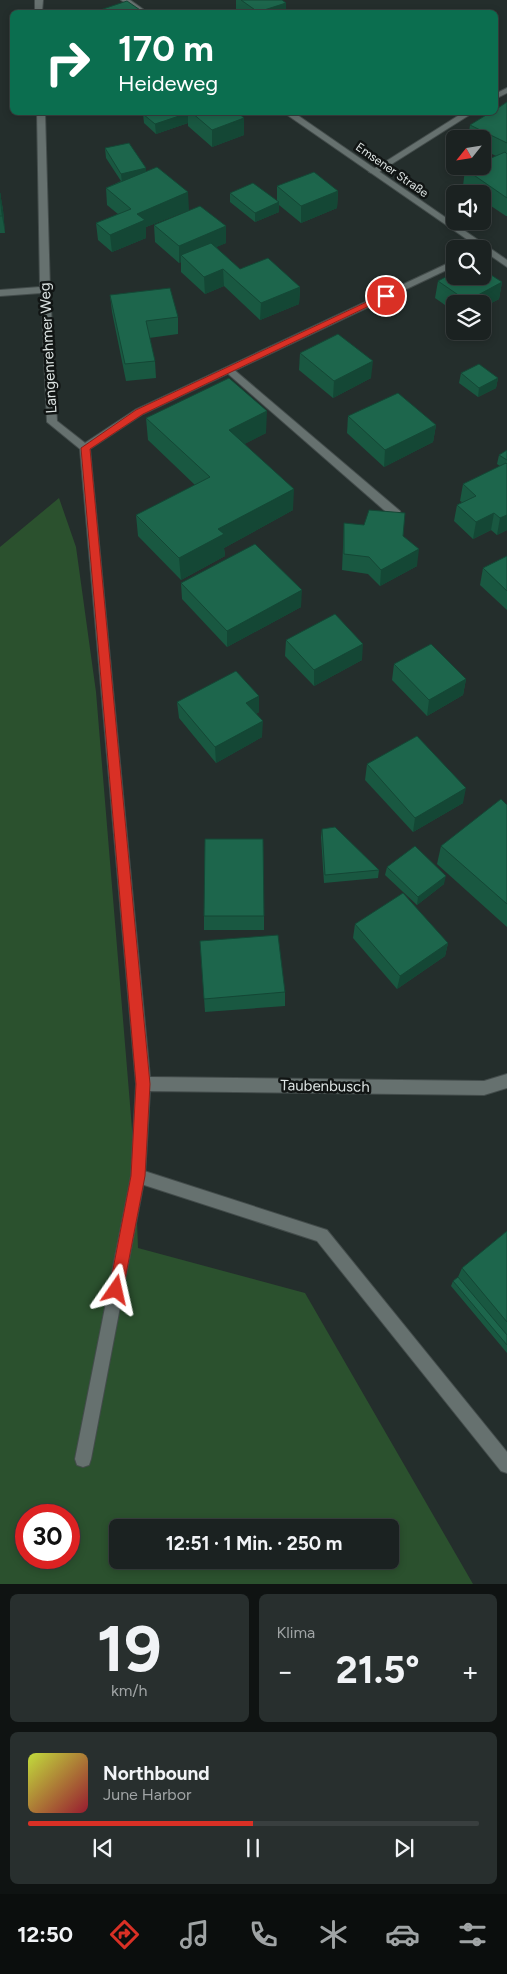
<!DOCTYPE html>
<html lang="de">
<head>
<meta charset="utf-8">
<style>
  :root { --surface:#1b2221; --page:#282f2e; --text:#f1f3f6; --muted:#a0a4a5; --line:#393f3f; --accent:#d93025 }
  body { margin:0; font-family:Figtree,sans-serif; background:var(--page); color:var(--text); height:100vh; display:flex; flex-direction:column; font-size:19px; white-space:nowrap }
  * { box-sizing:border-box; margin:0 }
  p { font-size:16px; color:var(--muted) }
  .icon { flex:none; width:28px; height:28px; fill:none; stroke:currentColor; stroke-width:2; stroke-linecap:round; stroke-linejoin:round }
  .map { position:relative; height:1584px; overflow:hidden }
  .sheet { display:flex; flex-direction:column; gap:10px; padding:10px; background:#0f1312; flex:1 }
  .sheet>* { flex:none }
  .top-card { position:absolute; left:10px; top:10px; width:488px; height:105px; border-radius:8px; box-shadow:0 2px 8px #0003,0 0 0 1px var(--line); background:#0b6e4f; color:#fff; overflow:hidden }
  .needle { width:32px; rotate:240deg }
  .buttons { position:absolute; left:446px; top:130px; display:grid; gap:10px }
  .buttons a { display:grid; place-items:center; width:45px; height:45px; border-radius:8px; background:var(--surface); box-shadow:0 2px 8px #0003,0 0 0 1px var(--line); font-size:25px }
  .speed { position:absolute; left:15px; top:1504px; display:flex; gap:10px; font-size:25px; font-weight:700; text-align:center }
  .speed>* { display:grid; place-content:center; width:65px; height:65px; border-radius:50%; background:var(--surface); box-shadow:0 2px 8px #0003,0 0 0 1px var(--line); line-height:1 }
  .speed .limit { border:8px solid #d22; background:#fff; color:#111 }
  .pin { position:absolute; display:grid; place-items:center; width:42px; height:42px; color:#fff; margin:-21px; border:2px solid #fff; border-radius:50%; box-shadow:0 1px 5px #0007 }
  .me { position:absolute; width:55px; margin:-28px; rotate:11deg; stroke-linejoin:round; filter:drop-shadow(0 0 4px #0008) }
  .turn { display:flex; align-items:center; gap:18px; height:105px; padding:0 25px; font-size:22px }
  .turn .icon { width:65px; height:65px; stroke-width:2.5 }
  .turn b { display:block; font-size:35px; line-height:42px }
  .big { font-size:38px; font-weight:700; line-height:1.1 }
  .sheet .widget { flex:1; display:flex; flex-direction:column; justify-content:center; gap:8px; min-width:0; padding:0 18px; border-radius:8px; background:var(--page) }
  .sheet .dial { align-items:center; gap:0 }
  .dial b { font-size:65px; line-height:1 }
  .song { display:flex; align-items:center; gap:15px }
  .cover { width:60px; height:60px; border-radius:8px; background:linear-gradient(135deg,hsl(70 70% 55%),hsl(350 70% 35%)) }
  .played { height:5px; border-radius:2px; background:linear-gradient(90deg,var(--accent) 50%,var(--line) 50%) }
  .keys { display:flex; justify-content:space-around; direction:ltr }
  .heat { display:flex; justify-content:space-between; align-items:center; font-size:28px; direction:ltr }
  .sheet .tiles { flex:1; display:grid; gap:10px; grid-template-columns:1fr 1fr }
  .widget:last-child { grid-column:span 2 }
  .trip { position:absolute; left:109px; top:1519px; width:290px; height:50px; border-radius:8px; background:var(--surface); box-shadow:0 2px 8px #0003,0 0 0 1px var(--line); font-weight:700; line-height:50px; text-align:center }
  .menu { display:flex; height:80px; justify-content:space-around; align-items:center; background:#0b0e0d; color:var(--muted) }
  .menu .icon { width:35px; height:35px }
  .menu .selected { color:var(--accent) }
  .menu b { font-size:22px; color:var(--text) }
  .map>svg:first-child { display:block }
  .green { fill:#2b512e; fill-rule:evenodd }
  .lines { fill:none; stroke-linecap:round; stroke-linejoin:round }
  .lane-casing { stroke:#434c4b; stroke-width:2 }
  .street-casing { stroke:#434c4b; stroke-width:2 }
  .secondary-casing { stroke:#434c4b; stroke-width:2 }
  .lane { fill:#66716f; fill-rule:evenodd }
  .street { fill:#66716f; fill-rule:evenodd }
  .secondary { fill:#66716f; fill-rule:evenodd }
  .wall { fill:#195841 }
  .shaded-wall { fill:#144735 }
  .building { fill:#1d664c; stroke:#144735 }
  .route { fill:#d93025; stroke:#8d1f18 }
  .labels { text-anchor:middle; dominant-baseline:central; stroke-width:5; stroke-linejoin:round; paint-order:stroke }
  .far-street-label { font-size:12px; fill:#dde4e3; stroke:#111514 }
  .street-label { font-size:15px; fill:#dde4e3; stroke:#111514 }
</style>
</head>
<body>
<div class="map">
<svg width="507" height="1584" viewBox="0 0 507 1584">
  <rect width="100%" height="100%" fill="#242e2c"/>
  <!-- green -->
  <path class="green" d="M59,498L76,547L96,692L135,1165L138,1248L305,1293L473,1584H0V547ZM26,1515H69V1558H26ZM118,1528H390V1560H118Z"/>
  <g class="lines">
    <defs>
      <g id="lane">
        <path d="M229,367L232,368L400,511L401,514L400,517H392L226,372L224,370Z"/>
        <path d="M138,1169L327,1230L507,1452V1473L501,1471L317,1241L138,1183L133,1181L131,1176L133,1171Z"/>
      </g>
      <g id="street">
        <path d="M35,0H43L42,12H35Z"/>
        <path d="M507,88V93L495,99V94Z"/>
        <path d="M37,112H45L50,290L57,421L85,443L135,410L455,260V266L143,414L90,449L150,1077L484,1081L507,1074V1088L484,1095L150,1091L145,1176L91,1459L89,1465L83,1467L77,1465L75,1459L131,1176L136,1084L80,449L47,422L41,293L0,296V290L40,287Z"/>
        <path d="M464,112H474L376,174L369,172Z"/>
      </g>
      <g id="secondary">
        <path d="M121,0H130L147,12H139Z"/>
        <path d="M283,112H293L507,260V267Z"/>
      </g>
    </defs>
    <!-- lane casing -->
    <use href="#lane" class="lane-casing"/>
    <!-- street casing -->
    <use href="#street" class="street-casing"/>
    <!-- secondary casing -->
    <use href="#secondary" class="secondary-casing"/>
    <!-- lane -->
    <use href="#lane" class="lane"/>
    <!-- street -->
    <use href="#street" class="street"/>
    <!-- secondary -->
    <use href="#secondary" class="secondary"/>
  </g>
  <!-- wall -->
  <g class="wall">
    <path d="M236,0H282L286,12H236Z"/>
    <path d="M507,102V216H506L482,200V194H474L463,186L465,169L496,156L482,149V139H468L470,125Z"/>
    <path d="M146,112H237L244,135L212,147L188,126V123L156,134L144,123L143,114Z"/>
    <path d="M105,148L146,168V172L189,210L146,227V238L112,252L98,240L96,223L118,214L107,205L106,188L121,181L106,158Z"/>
    <path d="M277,186L338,191L337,208L301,223L279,205V212L255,222L230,202V193L277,201Z"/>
    <path d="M0,193L3,210L5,233H0Z"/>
    <path d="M154,225L226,226V243L216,247L240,269L300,287L299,304L260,320L224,286L205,294L181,272V262L179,263L155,242Z"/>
    <path d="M438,281L502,282L499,299L482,308V304H455V312L435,298Z"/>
    <path d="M110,295L178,317V334L149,338L155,361L156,378L126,381L112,312Z"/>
    <path d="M300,353L371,378L333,398L299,370Z"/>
    <path d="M461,373L498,378L496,388L478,397L459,383Z"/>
    <path d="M348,416L436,425L433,442L384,467L347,433Z"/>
    <path d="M146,418L266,433L244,444L293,510L224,548L225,556L181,580L138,536L136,515L195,485L148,440Z"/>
    <path d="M507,450V530L497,535L491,530L473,539L454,521L457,505L462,502L460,501L463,484L500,466L497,464L499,455Z"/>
    <path d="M344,523L403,536L417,566L380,586L368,574L342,570Z"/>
    <path d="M507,556V610L480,585L483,568Z"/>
    <path d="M181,583L301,607L227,647L182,599Z"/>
    <path d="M286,640L362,660L314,686L285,656Z"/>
    <path d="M394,664L466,679L463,695L427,716L392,680Z"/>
    <path d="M177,702L259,712L256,714L262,737L216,763L179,718Z"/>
    <path d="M367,764L463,803L413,832L365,780Z"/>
    <path d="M507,805V927L437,864L441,846Z"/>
    <path d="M322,829L379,870L378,878L324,883L321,837Z"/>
    <path d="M387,867L444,884L417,905L385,875Z"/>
    <rect x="204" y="916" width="60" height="14"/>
    <path d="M355,924L448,943L445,956L397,989L353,938Z"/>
    <path d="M200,941L285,992V1006L205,1012Z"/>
    <path d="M507,1231V1353L451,1286L453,1281L458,1277L462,1268Z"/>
  </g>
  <!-- shaded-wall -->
  <g class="shaded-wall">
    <path d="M286,3V12H258Z"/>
    <path d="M188,113V123L156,134L155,124Z"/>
    <path d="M244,118V135L212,147V130Z"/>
    <path d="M146,168V178L122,183L121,174Z"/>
    <path d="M338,191L337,208L301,223V206Z"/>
    <path d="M188,192L189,210L146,227V238L112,252L110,235L137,214Z"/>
    <path d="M0,193L3,210L5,233L2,216Z"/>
    <path d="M279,202V212L255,222V213Z"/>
    <path d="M226,226V243L186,260L181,255V262L179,263V246Z"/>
    <path d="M223,269L224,286L205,294L204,277Z"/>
    <path d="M502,282L499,299L482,308V304H467V301Z"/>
    <path d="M300,287L299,304L260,320L261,303Z"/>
    <path d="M373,361L371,378L333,398L334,381Z"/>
    <path d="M498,378L496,388L478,397L479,388Z"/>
    <path d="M267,411L266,433L229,452V430Z"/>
    <path d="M436,425L433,442L384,467L385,450Z"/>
    <path d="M294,489L293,510L224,548L225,556L181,580L179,558L218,529Z"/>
    <path d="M494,513L491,530L473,539L476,522Z"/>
    <path d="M507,515V530L497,535L500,518Z"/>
    <path d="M419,549L417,566L380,586L381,570Z"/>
    <path d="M302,590L301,607L227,647V631Z"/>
    <path d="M363,644L362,660L314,686V670Z"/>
    <path d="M466,679L463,695L427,716L429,700Z"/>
    <path d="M259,696V712L247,719L246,703Z"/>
    <path d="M263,721L262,737L216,763L215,747Z"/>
    <path d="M466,788L463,803L413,832L415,818Z"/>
    <path d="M446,876L444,884L417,905L418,897Z"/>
    <path d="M448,943L445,956L397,989L400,976Z"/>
  </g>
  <!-- building -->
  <g class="building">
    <path d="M241,0H282L286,3L258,12Z"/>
    <path d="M127,1L143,12H94Z"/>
    <path d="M507,102V143L470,125L491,112H495V110Z"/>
    <path d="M146,112H188V113L155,124L143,114Z"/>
    <path d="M191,112H237L244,118L212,130Z"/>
    <path d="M129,143L146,168L121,174L105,148Z"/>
    <path d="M505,152L507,154V198L465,169L472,166H482V162Z"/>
    <path d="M157,167L188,192L137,214L145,220L110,235L96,223L131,209L106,188Z"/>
    <path d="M314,172L338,191L301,206L277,186Z"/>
    <path d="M253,183L279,202L255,213L230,193Z"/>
    <path d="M0,193L2,216H0Z"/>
    <path d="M200,206L226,226L179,246L154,225Z"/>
    <path d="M211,243L240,269L268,258L300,287L261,303L223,269L204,277L181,255Z"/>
    <path d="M482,269L502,282L467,301L438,281L455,272V276H482Z"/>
    <path d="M170,288L178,317L146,321L155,361L125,364L110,295Z"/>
    <path d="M338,334L373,361L334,381L300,353Z"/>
    <path d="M479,364L498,378L479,388L461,373Z"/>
    <path d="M229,378L267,411L229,430L294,489L218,529L224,534L179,558L136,515L210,477L146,418Z"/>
    <path d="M398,393L436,425L385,450L348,416Z"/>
    <path d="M507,450V460L499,455Z"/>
    <path d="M506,463L507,464V515L500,518L494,513L476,522L457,505L476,496L463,484Z"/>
    <path d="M369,510L405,513L403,536L419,549L381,570L369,557L344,554V523L364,525Z"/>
    <path d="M255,544L302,590L227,631L181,583Z"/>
    <path d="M507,556V591L483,568Z"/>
    <path d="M335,614L363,644L314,670L286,640Z"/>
    <path d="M431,644L466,679L429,700L394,664Z"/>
    <path d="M236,671L259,696L246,703L263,721L215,747L177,702Z"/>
    <path d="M417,736L466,788L415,818L367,764Z"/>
    <path d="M501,799L507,805V904L441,846Z"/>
    <path d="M335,827L379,870L325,875L322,829Z"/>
    <path d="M205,839H263L264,916H204Z"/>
    <path d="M415,846L446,876L418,897L387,867Z"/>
    <path d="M403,893L448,943L400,976L355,924Z"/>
    <path d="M278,935L285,992L204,999L200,941Z"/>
    <path d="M507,1231V1322L462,1268Z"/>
    <path d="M458,1277L507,1335V1345L453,1281Z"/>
  </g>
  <!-- route -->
  <path class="route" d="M386,293L390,296L388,297L143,414L90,449L150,1084L145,1176L123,1290L121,1295L116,1297L111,1295L109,1290L131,1176L136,1084L81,448L136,410Z"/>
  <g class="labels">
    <!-- far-street labels -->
    <g class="far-street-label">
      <text transform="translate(392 170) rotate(35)">Emsener Straße</text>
    </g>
    <!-- street labels -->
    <g class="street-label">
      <text transform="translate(48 348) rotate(-93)">Langenrehmer Weg</text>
      <text transform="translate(325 1086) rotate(1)">Taubenbusch</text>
    </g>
  </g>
</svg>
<div class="buttons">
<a><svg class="needle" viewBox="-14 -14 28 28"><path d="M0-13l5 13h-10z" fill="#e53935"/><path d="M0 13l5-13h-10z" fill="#a0a4a5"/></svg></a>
<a><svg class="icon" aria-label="sound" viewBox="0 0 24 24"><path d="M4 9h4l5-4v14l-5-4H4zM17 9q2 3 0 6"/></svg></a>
<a><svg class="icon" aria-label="search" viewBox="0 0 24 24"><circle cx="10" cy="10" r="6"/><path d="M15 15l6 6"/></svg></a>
<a><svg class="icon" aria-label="layers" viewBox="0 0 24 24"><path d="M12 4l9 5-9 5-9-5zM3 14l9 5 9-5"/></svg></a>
</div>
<div class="speed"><div class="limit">30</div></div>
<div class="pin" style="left:386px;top:296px;background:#d93025"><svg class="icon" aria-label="arrive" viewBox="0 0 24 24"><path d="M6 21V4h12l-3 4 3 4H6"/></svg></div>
<svg class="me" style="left:116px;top:1290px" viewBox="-20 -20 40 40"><path d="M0-17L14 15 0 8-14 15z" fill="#d93025" stroke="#fff" stroke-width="4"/></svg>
<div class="trip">12:51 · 1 Min. · 250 m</div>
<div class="top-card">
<div class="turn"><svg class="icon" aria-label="right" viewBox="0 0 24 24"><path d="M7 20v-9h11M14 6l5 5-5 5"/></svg><div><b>170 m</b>Heideweg</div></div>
</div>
</div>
<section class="sheet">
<div class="tiles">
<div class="widget dial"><b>19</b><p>km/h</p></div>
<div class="widget"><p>Klima</p>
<div class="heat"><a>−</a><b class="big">21.5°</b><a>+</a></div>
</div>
<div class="widget">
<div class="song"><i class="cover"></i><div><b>Northbound</b><p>June Harbor</p></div></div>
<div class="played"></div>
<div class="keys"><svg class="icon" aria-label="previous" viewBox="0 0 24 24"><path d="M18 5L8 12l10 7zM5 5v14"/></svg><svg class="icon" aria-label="pause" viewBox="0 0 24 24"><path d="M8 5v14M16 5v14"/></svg><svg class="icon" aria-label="next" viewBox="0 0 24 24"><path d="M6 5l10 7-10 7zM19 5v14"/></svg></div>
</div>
</div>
</section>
<nav class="menu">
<b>12:50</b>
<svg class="icon selected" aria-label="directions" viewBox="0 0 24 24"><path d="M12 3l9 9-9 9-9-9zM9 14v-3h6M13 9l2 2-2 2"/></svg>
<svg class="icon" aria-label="music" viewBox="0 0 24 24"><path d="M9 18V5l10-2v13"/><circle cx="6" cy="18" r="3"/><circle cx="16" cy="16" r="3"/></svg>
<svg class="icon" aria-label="phone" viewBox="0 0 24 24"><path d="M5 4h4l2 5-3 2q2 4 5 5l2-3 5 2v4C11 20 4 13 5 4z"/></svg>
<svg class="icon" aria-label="climate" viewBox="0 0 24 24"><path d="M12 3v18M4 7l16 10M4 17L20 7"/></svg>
<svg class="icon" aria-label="car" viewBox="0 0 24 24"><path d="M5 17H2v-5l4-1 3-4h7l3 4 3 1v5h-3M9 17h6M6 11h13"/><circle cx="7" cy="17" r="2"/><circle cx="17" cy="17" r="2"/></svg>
<svg class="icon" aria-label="filters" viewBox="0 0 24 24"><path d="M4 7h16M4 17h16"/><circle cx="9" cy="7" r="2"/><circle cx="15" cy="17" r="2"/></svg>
</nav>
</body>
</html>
